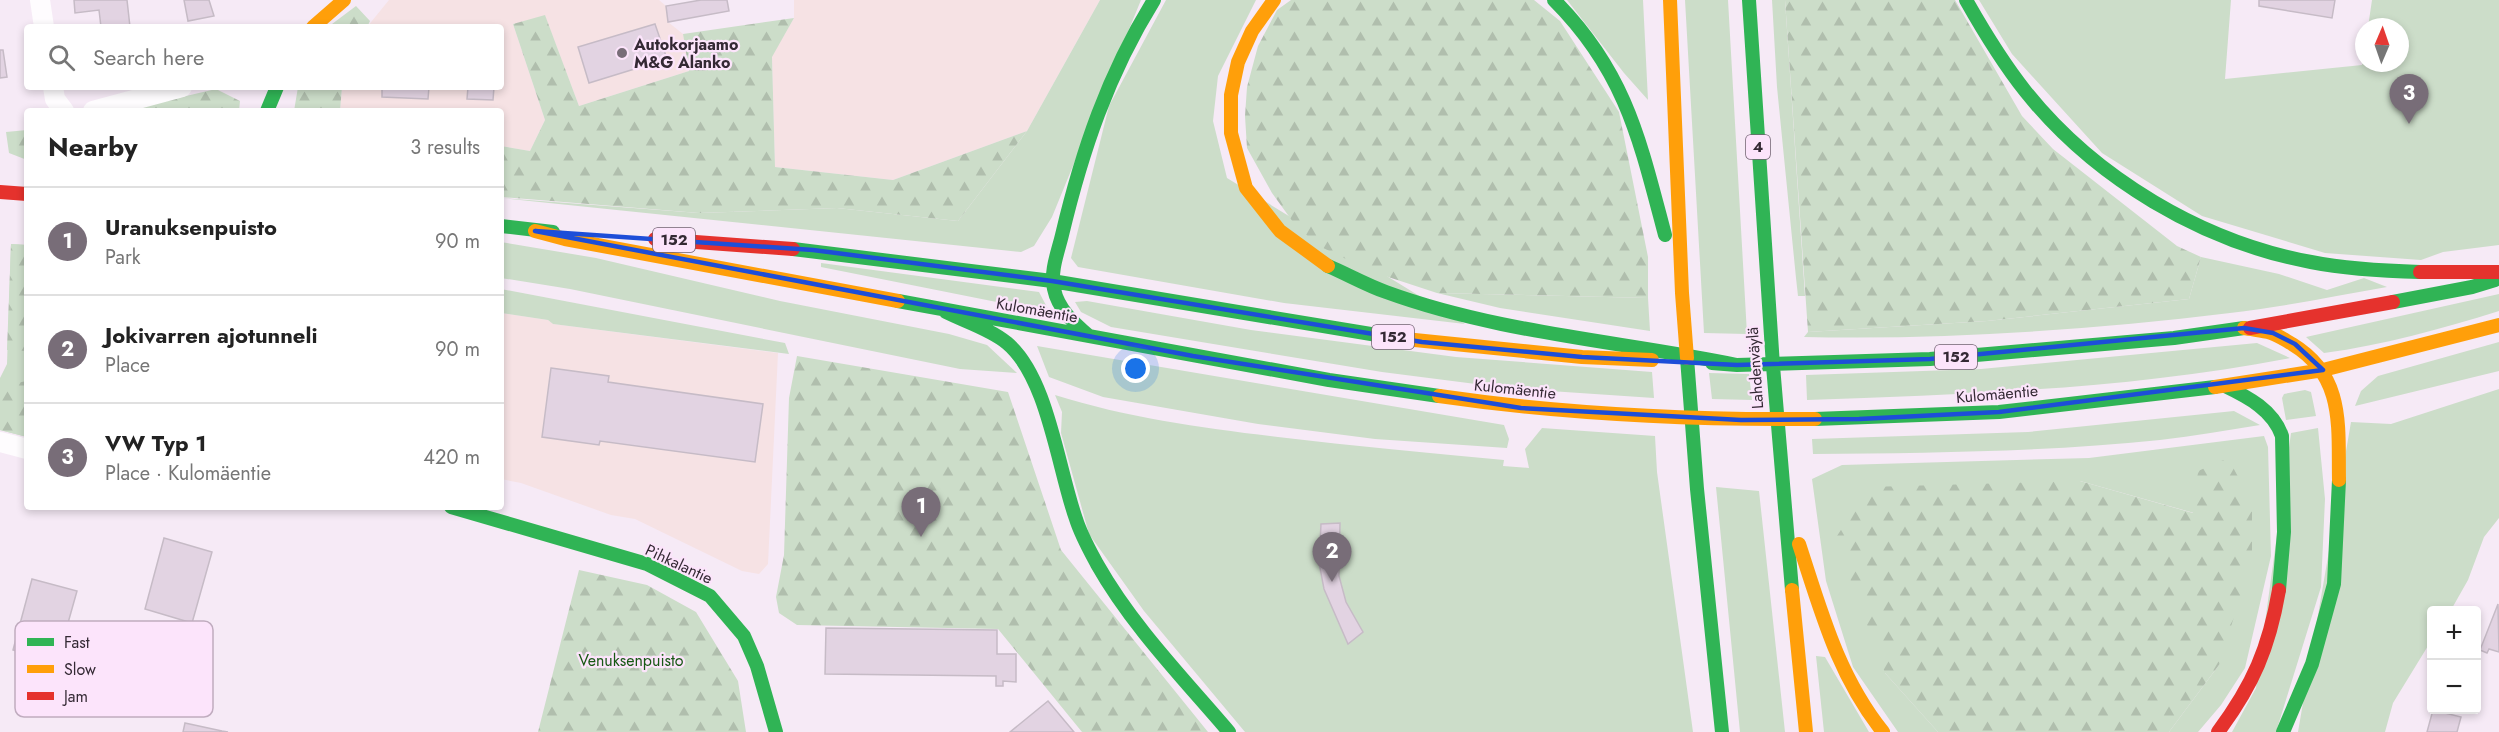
<!DOCTYPE html>
<html lang="en">
<head>
<meta charset="utf-8">
<style>
  body { margin:0; font-family:Jost,sans-serif; background:#f6f6f6; color:#222 }
  .controls { position:absolute; right:18px; bottom:18px; display:grid; overflow:hidden; border-radius:6px; box-shadow:0 3px 9px #0003 }
  .controls button { width:54px; height:54px; display:grid; place-items:center; padding:0; border:0; border-bottom:2px solid #e0e0e0; background:#fff; color:#222; font:30px sans-serif }
  .compass { position:absolute; left:2355px; top:18px; width:54px; height:54px; border-radius:50%; background:#fff; box-shadow:0 3px 9px #0003; rotate:2deg }
  .you { position:absolute; left:1136px; top:369px; width:21px; height:21px; margin:-15px; border:4px solid #fff; border-radius:50%; background:#1a73e8; box-shadow:0 0 0 9px #1a73e833 }
  .badge { display:grid; place-items:center; width:39px; height:39px; border-radius:50%; background:#786d78; color:#fff; font-size:20px; font-weight:700 }
  .pin { position:absolute; translate:-50% -50px; filter:drop-shadow(0 2px 3px #0008) }
  .pin::after { content:''; position:absolute; top:32px; width:21px; height:18px; background:inherit; clip-path:polygon(0 0,100% 0,50% 100%) }
  .list { margin:0; padding:0; list-style:none }
  h2 { display:flex; justify-content:space-between; align-items:center; height:78px; margin:0; padding:0 24px; font-size:26px }
  h2 small { font-size:20px; font-weight:400; color:#767676 }
  .list li { display:grid; grid-template-columns:39px 1fr auto; gap:18px; align-items:center; box-sizing:border-box; height:108px; padding:0 24px; border-top:2px solid #e0e0e0 }
  .list b { display:block; font-size:22px; white-space:nowrap }
  .list p { margin:0; font-size:20px; white-space:nowrap; color:#767676 }
  .list em { font-size:20px; font-style:normal; color:#767676 }
  .icon { flex:none; width:33px; height:33px; fill:none; stroke:currentColor; stroke-width:2; stroke-linecap:round; stroke-linejoin:round }
  .map { position:relative; flex:none; width:2499px; height:732px; overflow:hidden }
  .search { position:absolute; background:#fff; box-shadow:0 3px 9px #0003; left:24px; top:24px; width:480px; height:66px; display:flex; align-items:center; gap:15px; box-sizing:border-box; padding:0 21px; border-radius:6px; color:#767676; font-size:22px }
  .panel { position:absolute; background:#fff; box-shadow:0 3px 9px #0003; left:24px; top:108px; width:480px; height:402px; border-radius:6px }
  .map>svg:first-child { display:block }
</style>
</head>
<body>
<div class="map">
<svg width="2499" height="732" viewBox="0 0 2499 732">
  <defs>
    <pattern id="forest-firs" width="22" height="20" patternUnits="userSpaceOnUse" patternTransform="scale(1.5)"><rect width="22" height="20" fill="#ccddc9"/><path d="M5 1l3.5 6h-7zM16 11l3.5 6h-7z" fill="#b0bead"/></pattern>
  </defs>
  <rect width="100%" height="100%" fill="#f6eaf6"/>
  <!-- commercial -->
  <path fill="#f6e2e4" d="M389,0H659L666,6L668,22L683,34L689,71L579,106L545,16L513,24L545,120L530,151L501,146V111H340L342,87H501V27H367Z
    M794,0H1100L1027,131L893,180L775,167L772,56L794,18Z
    M501,313L548,320L553,324L778,353L768,564L759,574L742,571L635,519L611,515L521,483L501,479Z"/>
  <!-- green -->
  <path fill="#ccddc9" d="M1100,0H1141L1052,217L1034,246L1021,252L501,198L699,213L837,208L958,221L1027,131Z
    M1166,0H1256L1218,76L1213,121L1227,178L1465,324L1284,303L1078,267L1071,258L1109,106Z
    M1567,0H1643L1648,100L1624,73Z
    M1685,0H1728L1747,334L1704,333Z
    M1772,0H1785L1805,296H1798L1796,278L1777,87Z
    M1979,0H2231L2225,79L2362,65L2364,53V63H2400V27H2368L2372,0H2499V245L2443,252L2421,260L2325,253L2202,216L2102,153L2012,54Z
    M501,242L596,258L780,301L949,334L987,345L1017,373L960,369L570,289L501,278Z
    M11,244L27,245V437L0,430V378L7,364Z
    M2201,257L2279,274L2327,290L2364,278L2387,287C2335,296 2282,307 2230,313C2089,330 1947,340 1804,337L1808,332L1987,321L2189,299Z
    M821,263L1039,292L1049,311L1037,310L821,267Z
    M501,289L785,343L789,354L553,324L548,320L501,313Z
    M1437,293L1648,298L1650,331L1500,308Z
    M2499,294V311C2441,329 2384,345 2324,353L2306,337Z
    M1087,301L1251,330L1456,357L1652,372L1654,398L1507,388L1382,372L1111,327L1081,312L1075,302Z
    M2499,342V371L2355,406L2361,391L2378,376Z
    M2257,343L2290,358C2130,389 1970,394 1807,400L1806,375L1981,369Z
    M1037,346L1504,425L1509,439L1507,448L1375,439L1258,424L1103,397L1049,377Z
    M1709,373L1749,374L1752,400L1712,399Z
    M2499,389V518L2484,537L2468,580L2451,610H2432L2431,641L2393,703L2385,732H2298L2351,422L2391,424Z
    M2305,390L2311,392L2316,416L2286,420L2282,398L2284,394Z
    M1055,395C1128,418 1203,428 1278,437C1354,446 1429,453 1504,460L1503,466L1529,468L1525,449L1542,428L1655,436L1657,472L1693,732H1245L1144,611L1089,534L1061,433L1062,412Z
    M2234,411L2260,425C2227,430 2194,436 2160,440C2045,452 1928,453 1813,454L1812,439L2028,432Z
    M2318,428L2325,499L2321,587L2276,732H2232L2256,688L2291,433Z
    M2264,436L2268,447L2271,556L2245,668L2221,705L2198,732H2169L2219,665L2194,513L2080,481L1885,673L1938,732H1898L1853,667L1826,581L1812,479L1842,465L2089,458Z
    M1716,487L1759,491L1785,732H1740Z
    M1816,656L1825,657L1869,732H1824Z"/>
  <!-- forest -->
  <path fill="url(#forest-firs)" d="M1291,0H1534L1560,21L1619,112L1648,257V298L1437,293L1373,272L1317,245L1293,222L1272,193L1247,148L1245,116L1247,87L1258,46L1277,10Z
    M1785,0H1955L2022,116L2053,149L2177,246L2201,257L2189,299L1987,321L1808,332Z
    M356,6L370,21L367,27H328Z
    M545,15L579,106L689,71L683,34L794,18L772,57L775,167L893,180L1027,131L958,221L837,208L699,213L501,197V146L530,151L545,120L513,24Z
    M298,87H342L340,111H294Z
    M216,89L240,101L239,111H133L156,103Z
    M27,130V160L9,153L6,132Z
    M11,244L27,245V351L7,350Z
    M797,356L1008,392L1061,550L1208,732H1082L998,629L797,625L779,613L776,597L784,555L789,398Z
    M27,381V437L0,430V386Z
    M2228,458L2252,503V559L2219,665L2169,732H1938L1885,673L1835,539L1869,487L2080,481L2193,513L2198,471Z
    M579,570L647,585L696,612L738,681L746,732H538Z"/>
  <!-- building -->
  <path fill="#e2d3e2" stroke="#c6bbc6" stroke-width="1.5" d="M74,0H127L130,27H101L99,10L75,13Z
    M184,0H209L214,16L188,21Z
    M701,0H727L729,11L668,22L666,6Z
    M2259,0H2335L2332,18L2259,6Z
    M655,24L667,59L589,83L578,47Z
    M0,50H3L7,77L0,78Z
    M382,87H429L428,99L382,97Z
    M468,87H494L493,100L467,99Z
    M551,368L609,376L608,382L763,404L755,462L600,441L599,445L542,437Z
    M1340,523L1339,576L1346,602L1363,632L1348,644L1324,589L1319,563L1321,524Z
    M164,538L212,552L192,623L145,609Z
    M32,579L77,591L57,662L13,650Z
    M2498,604L2499,652L2489,649L2487,653L2480,650Z
    M826,628L997,630V654H1016V682L1003,681V686H996V676L825,674Z
    M1048,701L1074,732H1010Z
    M2433,710L2461,717L2457,732H2427Z
    M185,723L222,731L228,732H183Z"/>
  <g fill="none" stroke-linecap="round" stroke-linejoin="round">
    <!-- street -->
    <path stroke="#fefcfe" stroke-width="20" d="M40,0L44,27
      M53,87L55,99L64,111
      M93,111L182,87
      M0,442L27,449"/>
    <!-- fast -->
    <path stroke="#30b455" stroke-width="14" d="M1554,0C1626,72 1640,141 1665,235
      M1749,0L1773,366L1792,590
      M1966,0C1984,32 2003,63 2026,92C2095,178 2202,242 2311,262C2347,269 2383,271 2420,272
      M267,111L277,87
      M501,226L553,232
      M793,249L1052,281L1395,338
      M1328,266C1347,274 1366,285 1386,292C1498,333 1620,341 1737,365
      M898,301L1329,380L1439,396
      M2393,302L2472,287L2495,280
      M946,312C966,322 990,329 1007,343C1048,377 1058,469 1076,519C1081,535 1089,549 1097,564C1132,626 1183,678 1229,732
      M1089,336C1074,323 1058,309 1054,289C1050,271 1058,252 1062,235C1082,151 1108,74 1154,0
      M1687,358L1697,489L1722,732
      M1712,363L1737,365L1930,359L2174,338L2244,328
      M2225,386C2248,397 2273,410 2282,436L2284,532L2279,590
      M1815,419L1999,412L2215,387
      M451,507L647,564L710,596L744,636L757,666L776,732
      M2283,732L2312,664L2334,584L2339,480"/>
    <!-- slow -->
    <path stroke="#ff9f0a" stroke-width="14" d="M1274,0L1252,31L1238,62L1231,95V133L1246,188L1280,231L1328,266
      M1670,0L1682,293L1687,358
      M313,27L344,0
      M535,231L565,239L898,301
      M2244,328C2253,330 2263,330 2271,333C2278,335 2285,340 2292,344C2345,376 2338,426 2339,480
      M1395,338L1582,357L1652,360
      M2323,370L2499,325
      M2215,387L2323,370
      M1439,396C1563,414 1689,420 1815,419
      M1799,544C1821,611 1838,676 1883,732
      M1792,590L1806,732"/>
    <!-- jam -->
    <path stroke="#e5322d" stroke-width="14" d="M0,192L27,194
      M655,239L793,249
      M2420,272H2499
      M2250,328L2393,302
      M2218,732C2253,685 2269,648 2279,590"/>
  </g>
  <!-- marked area -->
  <path fill="none" stroke="#1d4ed8" stroke-width="4.5" stroke-linejoin="round" d="M535,231L813,250L1052,281L1422,342L1582,357L1737,365L1930,359L2244,328L2273,333L2295,344L2323,370L1999,412L1859,419L1741,420L1521,408L1193,356Z"/>
  <!-- markers -->
  <circle fill="#786d78" stroke="#fce4fb" stroke-width="2" cx="622" cy="53" r="6"/>
  <g text-anchor="middle" dominant-baseline="central" stroke-width="4.5" stroke-linejoin="round" paint-order="stroke">
    <!-- shield labels -->
    <g fill="#fce4fb" stroke="#706170" stroke-width="1.5">
      <rect x="1746" y="135" width="24" height="24" rx="4.5"/>
      <rect x="653" y="228" width="42" height="24" rx="4.5"/>
      <rect x="1372" y="325" width="42" height="24" rx="4.5"/>
      <rect x="1935" y="345" width="42" height="24" rx="4.5"/>
    </g>
    <g font-size="15" font-weight="bold" fill="#342934">
      <text x="1758" y="147">4</text>
      <text x="674" y="240">152</text>
      <text x="1393" y="337">152</text>
      <text x="1956" y="357">152</text>
    </g>
    <!-- poi labels -->
    <g font-size="16" font-weight="bold" fill="#342934" stroke="#fce4fb" text-anchor="start">
      <text x="634" y="44">Autokorjaamo<tspan x="634" dy="18">M&amp;G Alanko</tspan></text>
    </g>
    <!-- street labels -->
    <g font-size="16" fill="#342934" stroke="#fce4fb">
      <text transform="translate(1037 310) rotate(10)">Kulomäentie</text>
      <text transform="translate(1755 368) rotate(-94)">Lahdenväylä</text>
      <text transform="translate(1515 389) rotate(6)">Kulomäentie</text>
      <text transform="translate(1997 394) rotate(-5)">Kulomäentie</text>
      <text transform="translate(679 564) rotate(25)">Pihkalantie</text>
    </g>
    <!-- park labels -->
    <g font-size="16" fill="#175814" stroke="#fce4fb">
      <text x="631" y="660">Venuksenpuisto</text>
    </g>
  </g>
  <!-- legend -->
  <rect x="15" y="621" width="198" height="96" rx="9" fill="#fce4fb" stroke="#c0acbf" stroke-width="1.5"/>
  <rect x="27" y="638" width="27" height="8" fill="#30b455"/>
  <rect x="27" y="665" width="27" height="8" fill="#ff9f0a"/>
  <rect x="27" y="692" width="27" height="8" fill="#e5322d"/>
  <g font-size="16" fill="#342934">
    <text x="64" y="648">Fast</text>
    <text x="64" y="675">Slow</text>
    <text x="64" y="702">Jam</text>
  </g>
</svg>
<div class="controls">
<button>+</button>
<button>−</button>
</div>
<svg class="compass" viewBox="-18 -18 36 36"><path d="M0-13l5 13h-10z" fill="#e53935"/><path d="M0 13l5-13h-10z" fill="#767676"/></svg>
<div class="you"></div>
<div class="pin badge" style="left:921px;top:537px">1</div>
<div class="pin badge" style="left:1332px;top:582px">2</div>
<div class="pin badge" style="left:2409px;top:124px">3</div>
<div class="search"><svg class="icon" aria-label="search" viewBox="0 0 24 24"><circle cx="10" cy="10" r="6"/><path d="M15 15l6 6"/></svg>Search here</div>
<section class="panel">
<h2>Nearby<small>3 results</small></h2>
<ul class="list">
<li><span class="badge">1</span><div><b>Uranuksenpuisto</b><p>Park</p></div><em>90 m</em></li>
<li><span class="badge">2</span><div><b>Jokivarren ajotunneli</b><p>Place</p></div><em>90 m</em></li>
<li><span class="badge">3</span><div><b>VW Typ 1</b><p>Place · Kulomäentie</p></div><em>420 m</em></li>
</ul>
</section>
</div>
</body>
</html>
